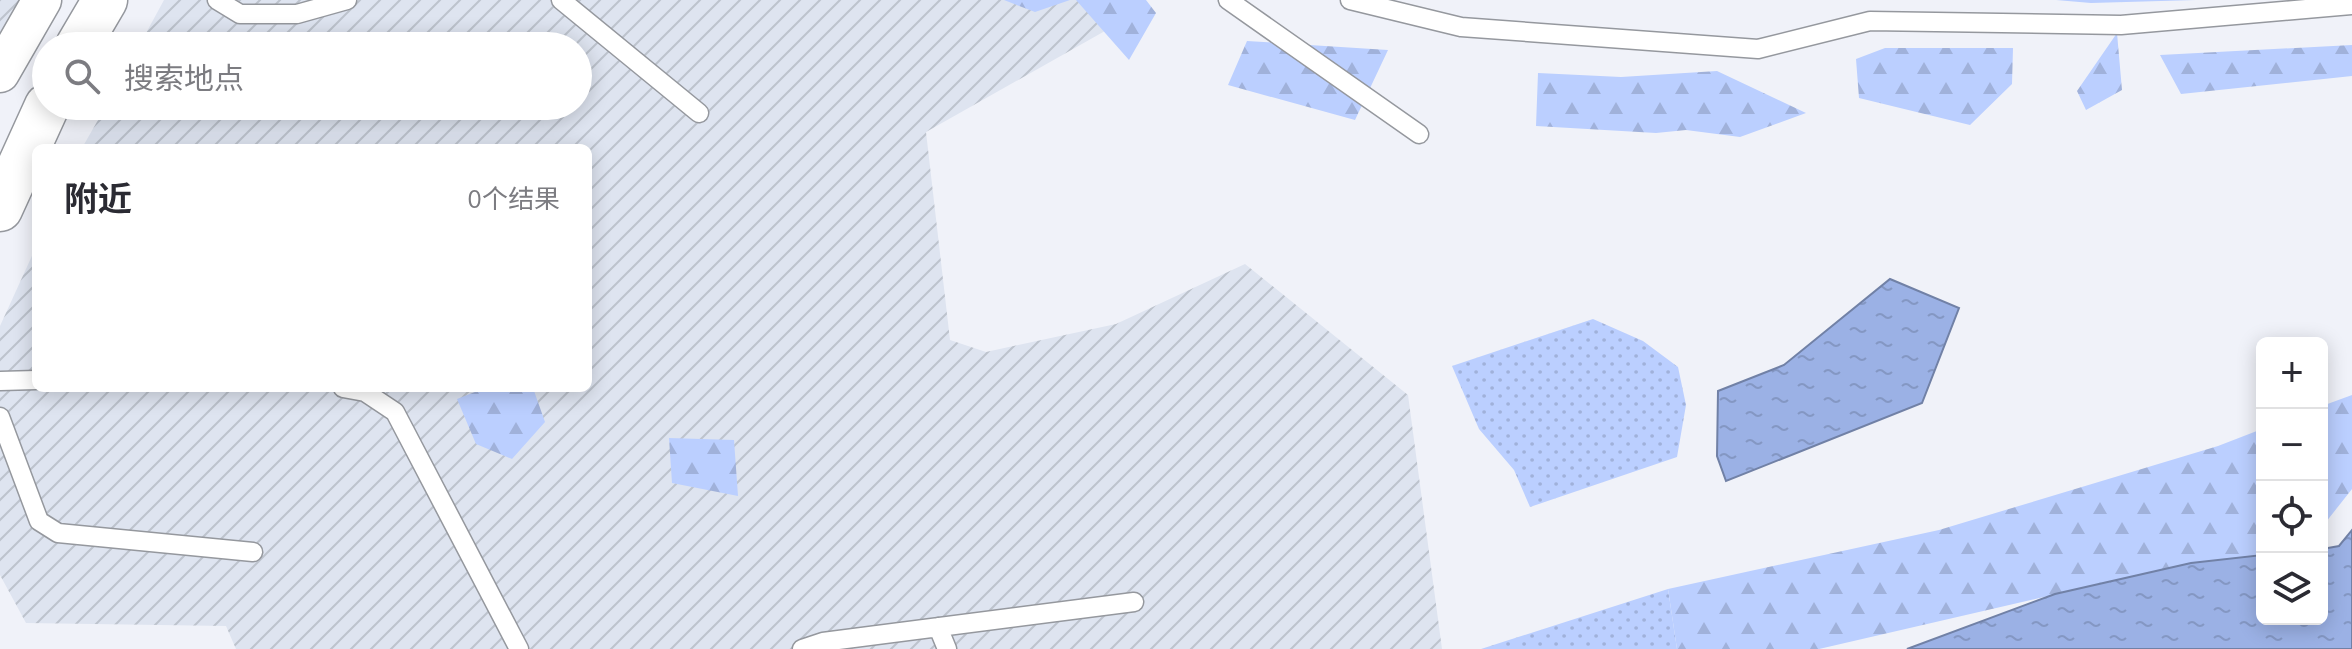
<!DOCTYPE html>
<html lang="zh">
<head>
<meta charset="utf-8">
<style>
  body { margin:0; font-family:Ubuntu,"Noto Sans SC",sans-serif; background:#f7f7f7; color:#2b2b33 }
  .controls { position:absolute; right:24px; bottom:24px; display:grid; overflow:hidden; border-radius:12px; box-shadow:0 4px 20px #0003 }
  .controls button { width:72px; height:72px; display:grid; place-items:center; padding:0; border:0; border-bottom:2px solid #e1e1e2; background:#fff; color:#2b2b33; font:40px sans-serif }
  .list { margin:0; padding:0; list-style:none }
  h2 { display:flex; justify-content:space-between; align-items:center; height:104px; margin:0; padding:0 32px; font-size:34px }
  h2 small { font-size:26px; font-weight:400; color:#7c7c81 }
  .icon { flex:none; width:44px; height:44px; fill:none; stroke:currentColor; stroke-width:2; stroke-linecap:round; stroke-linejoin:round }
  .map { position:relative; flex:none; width:2352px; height:649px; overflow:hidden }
  .search { position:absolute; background:#fff; box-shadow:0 4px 20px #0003; left:32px; top:32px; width:560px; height:88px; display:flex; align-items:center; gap:20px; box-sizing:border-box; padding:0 28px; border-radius:44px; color:#7c7c81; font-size:30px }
  .panel { position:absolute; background:#fff; box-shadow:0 4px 20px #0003; left:32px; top:144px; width:560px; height:248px; border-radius:12px }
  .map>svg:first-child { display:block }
</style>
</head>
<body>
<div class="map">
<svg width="2352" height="649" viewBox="0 0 2352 649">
  <defs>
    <pattern id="industrial-furrows" width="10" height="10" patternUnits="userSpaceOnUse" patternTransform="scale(2)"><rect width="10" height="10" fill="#dee4f0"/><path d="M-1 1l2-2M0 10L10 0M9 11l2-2" fill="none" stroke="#bdc3cd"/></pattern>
    <pattern id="grass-dots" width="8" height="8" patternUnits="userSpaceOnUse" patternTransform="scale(2)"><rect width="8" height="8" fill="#bbcfff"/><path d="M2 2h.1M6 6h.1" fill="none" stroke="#a0b1da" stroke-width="1.8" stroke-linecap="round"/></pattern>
    <pattern id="forest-firs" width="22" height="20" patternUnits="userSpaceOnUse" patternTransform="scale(2)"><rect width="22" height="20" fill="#bbcfff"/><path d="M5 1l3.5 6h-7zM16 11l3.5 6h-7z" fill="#a0b1da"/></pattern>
    <pattern id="water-ripples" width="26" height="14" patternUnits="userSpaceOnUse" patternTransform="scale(2)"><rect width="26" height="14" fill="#9bb1e5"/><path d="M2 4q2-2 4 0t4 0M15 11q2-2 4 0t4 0" fill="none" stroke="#8497c3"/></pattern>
  </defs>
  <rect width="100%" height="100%" fill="#f0f2f9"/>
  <!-- industrial -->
  <path fill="url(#industrial-furrows)" d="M0,0H25L0,44Z
    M164,0H1123L1135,14L926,132L950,340L986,352L1116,324L1245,264L1408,395L1442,649H236L226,626L26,623L0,575V326L36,247V388H588V148H82L106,106H578V46H139Z"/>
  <!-- grass -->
  <path fill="url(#grass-dots)" d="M1593,319L1643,341L1678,367L1686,405L1677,457L1530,507L1514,470L1479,429L1452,366Z
    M1668,589L1677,649H1481Z"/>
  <!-- forest -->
  <path fill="url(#forest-firs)" d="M1004,0H1070L1035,12Z
    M1076,0H1146L1156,13L1129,60Z
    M2056,0H2196L2091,3Z
    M2117,33L2122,90L2086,110L2077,91Z
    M1247,41L1388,50L1355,120L1228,85Z
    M2352,45V76L2181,94L2160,55Z
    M1885,48H2013L2012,84L1970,125L1859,98L1856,59Z
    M1717,71L1806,113L1740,137L1686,130L1656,133L1536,126L1538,73L1621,77Z
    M485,388H533L545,422L512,459L476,444L457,399Z
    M2352,395V489L2322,527V406Z
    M2262,429V555L2191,563L1819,649H1677L1668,589L1939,530L2218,446Z
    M669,438L734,440L738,496L672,483Z"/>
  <!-- water -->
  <path fill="url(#water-ripples)" stroke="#7181a6" stroke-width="2" d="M1890,279L1959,308L1922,403L1726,481L1717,456L1718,391L1784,365Z
    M2352,530V649H1907L2055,594L2191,563L2262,555V619H2322V549L2339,546Z"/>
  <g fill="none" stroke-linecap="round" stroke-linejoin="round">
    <!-- service casing -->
    <g stroke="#95989e" stroke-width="21">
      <path id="service" d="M217,0L240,14H297L347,0
        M561,0L699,113
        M1228,0L1419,134
        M1350,0L1461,27L1758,49L1870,21L2121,25L2352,5
        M0,381L36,380
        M343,388L365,392L395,412L519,649
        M0,417L39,521L58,533L253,552
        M938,627L947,649
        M802,649L823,642L1134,602"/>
    </g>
    <!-- minor casing -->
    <g stroke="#95989e" stroke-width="41">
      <path id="minor" d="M0,73L42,0"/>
    </g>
    <!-- primary casing -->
    <g stroke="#95989e" stroke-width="47">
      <path id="primary" d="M78,46L105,0
        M0,209L47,106"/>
    </g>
    <!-- service -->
    <use href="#service" stroke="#fff" stroke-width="18"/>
    <!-- minor -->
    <use href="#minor" stroke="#fff" stroke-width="38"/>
    <!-- primary -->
    <use href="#primary" stroke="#fff" stroke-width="44"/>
  </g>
</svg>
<div class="controls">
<button>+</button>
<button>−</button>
<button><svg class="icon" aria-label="locate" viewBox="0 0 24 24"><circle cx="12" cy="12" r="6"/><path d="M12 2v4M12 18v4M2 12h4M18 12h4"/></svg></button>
<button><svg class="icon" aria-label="layers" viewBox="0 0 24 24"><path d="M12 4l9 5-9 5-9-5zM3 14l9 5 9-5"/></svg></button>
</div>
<div class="search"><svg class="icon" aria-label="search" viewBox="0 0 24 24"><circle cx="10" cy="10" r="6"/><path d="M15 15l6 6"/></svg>搜索地点</div>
<section class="panel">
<h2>附近<small>0个结果</small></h2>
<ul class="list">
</ul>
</section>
</div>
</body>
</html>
